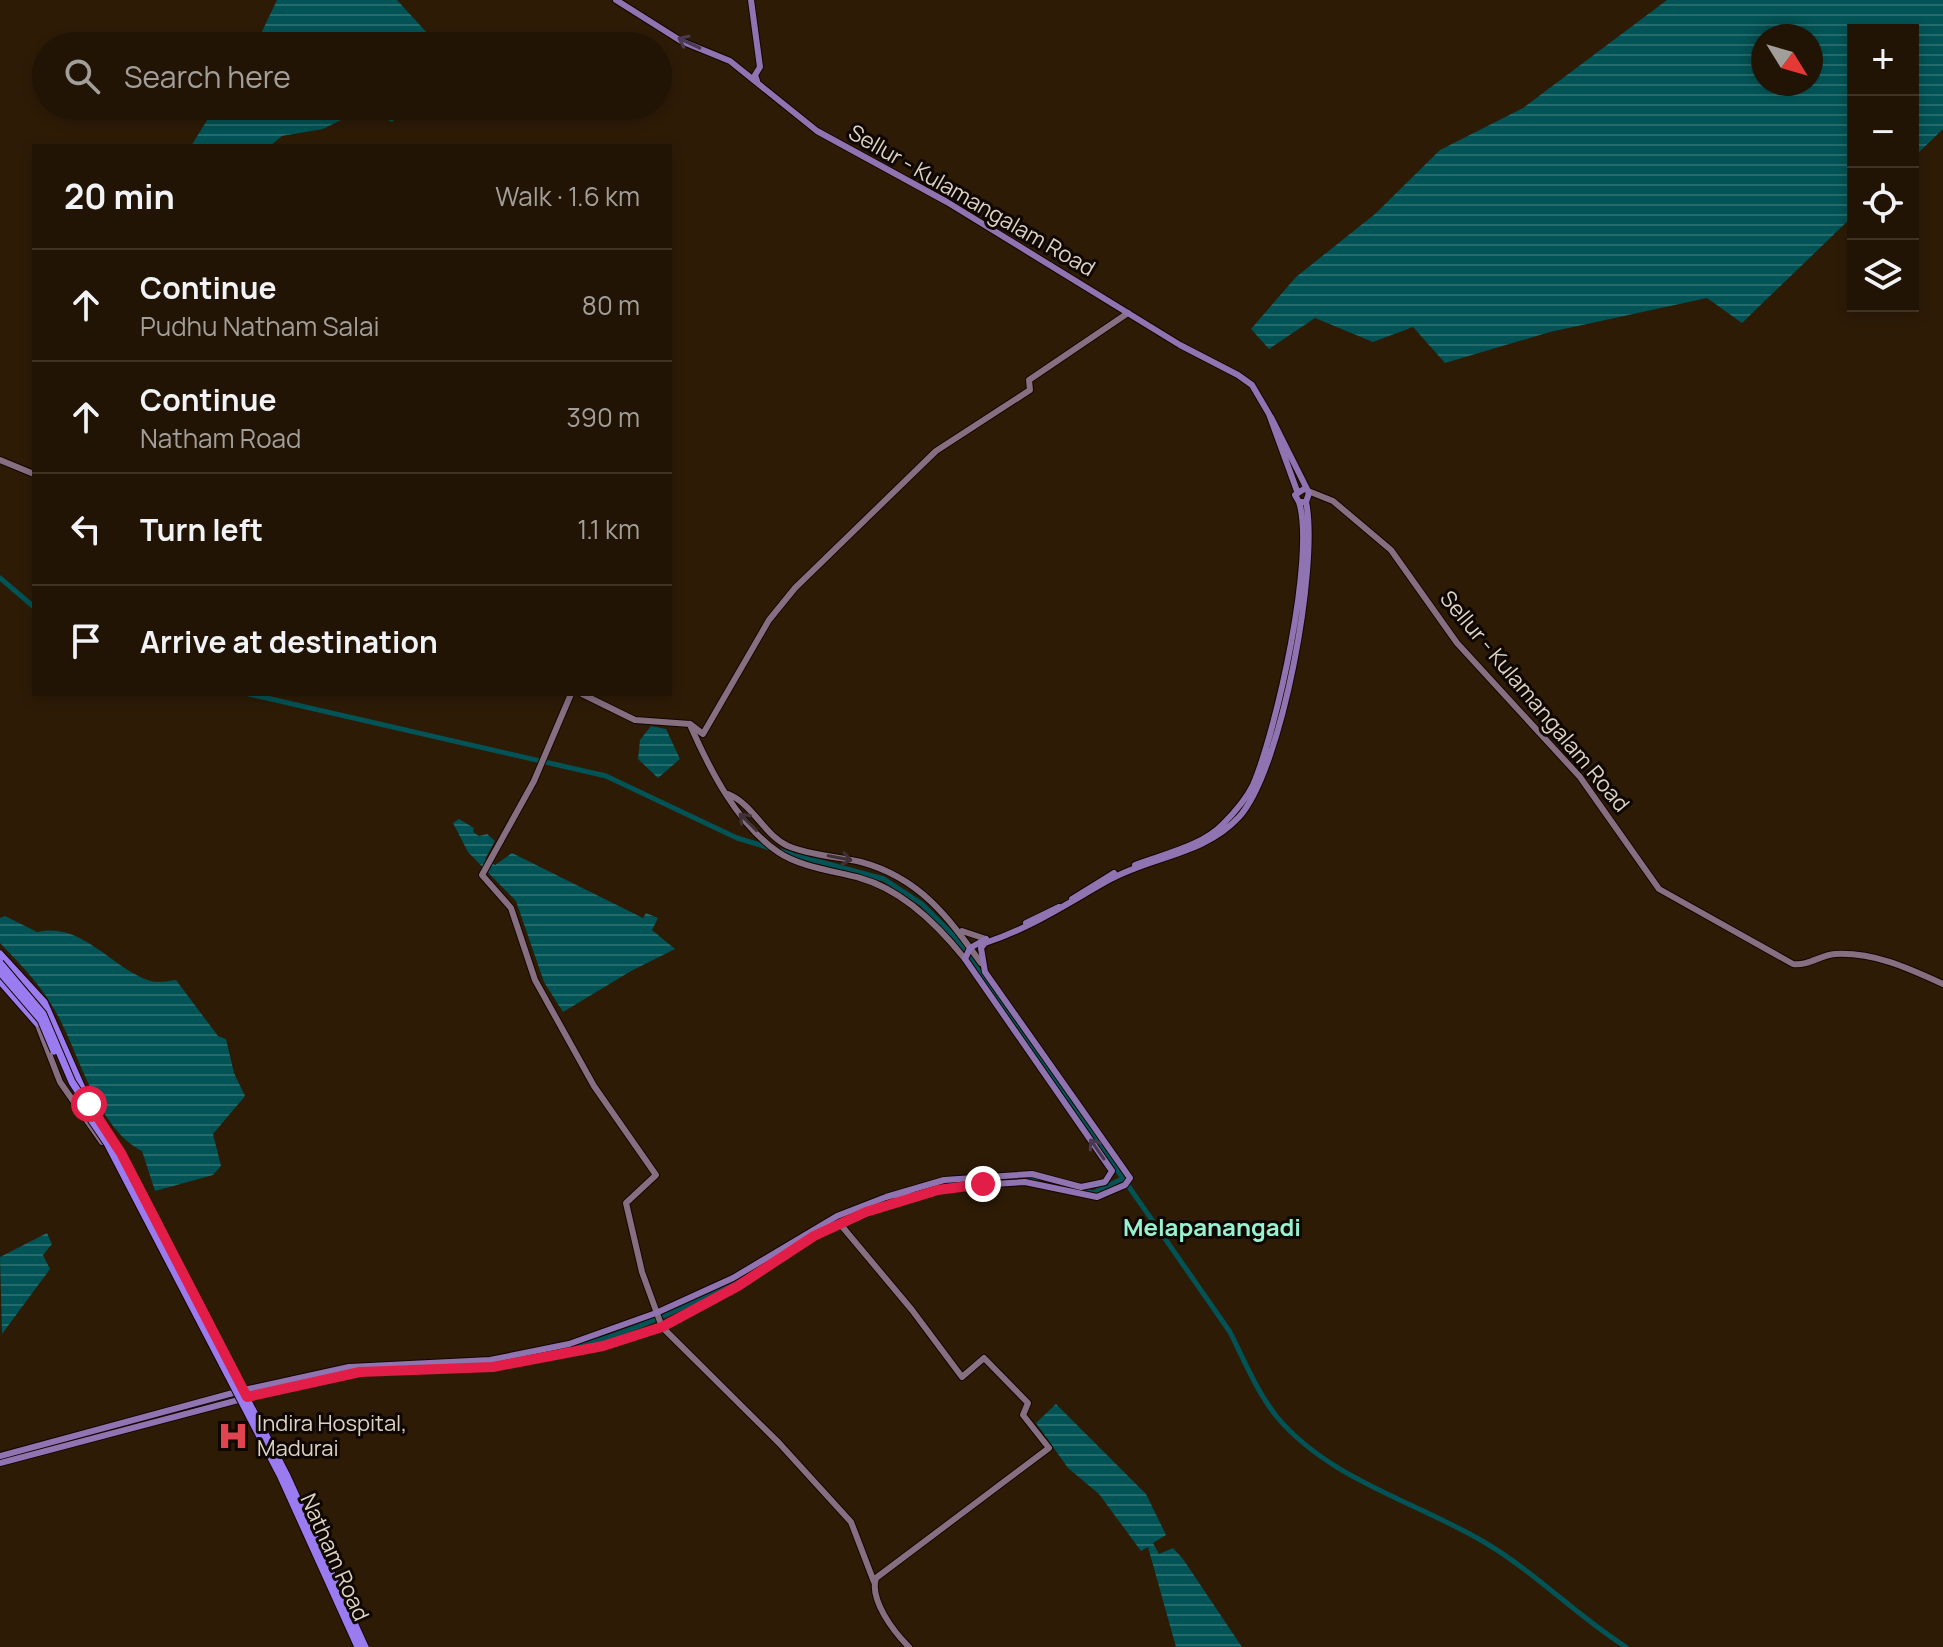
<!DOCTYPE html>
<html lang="en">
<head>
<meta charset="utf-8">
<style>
  body { margin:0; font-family:Manrope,sans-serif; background:#2a1d0e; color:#f1f3f6 }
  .controls { position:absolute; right:24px; top:24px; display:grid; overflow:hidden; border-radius:0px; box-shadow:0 4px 12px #0003 }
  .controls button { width:72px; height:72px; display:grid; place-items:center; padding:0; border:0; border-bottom:2px solid #3f3326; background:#221404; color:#f1f3f6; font:40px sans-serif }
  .compass { position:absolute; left:1751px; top:24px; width:72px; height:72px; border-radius:50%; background:#221404; box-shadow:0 4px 12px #0003; rotate:127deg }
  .stop { position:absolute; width:24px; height:24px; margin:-18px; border:6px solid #e11d48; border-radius:50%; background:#fff }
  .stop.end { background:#e11d48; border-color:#fff; box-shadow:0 2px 8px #0008 }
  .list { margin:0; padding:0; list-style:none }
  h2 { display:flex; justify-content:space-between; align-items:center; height:104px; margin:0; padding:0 32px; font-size:34px }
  h2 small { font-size:26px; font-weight:400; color:#a29e9a }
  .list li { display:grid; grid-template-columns:52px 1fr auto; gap:24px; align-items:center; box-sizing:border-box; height:112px; padding:0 32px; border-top:2px solid #3f3326 }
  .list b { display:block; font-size:30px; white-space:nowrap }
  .list p { margin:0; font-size:26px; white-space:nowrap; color:#a29e9a }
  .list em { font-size:26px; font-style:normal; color:#a29e9a }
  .icon { flex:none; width:44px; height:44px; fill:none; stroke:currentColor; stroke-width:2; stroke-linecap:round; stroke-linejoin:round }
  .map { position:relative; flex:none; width:1943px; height:1647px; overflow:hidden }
  .search { position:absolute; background:#221404; box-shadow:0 4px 12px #0003; left:32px; top:32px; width:640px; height:88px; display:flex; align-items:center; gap:20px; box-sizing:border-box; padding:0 28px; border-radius:44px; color:#a29e9a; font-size:30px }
  .panel { position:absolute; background:#221404; box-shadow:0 4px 12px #0003; left:32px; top:144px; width:640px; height:552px; border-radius:0px }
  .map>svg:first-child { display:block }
</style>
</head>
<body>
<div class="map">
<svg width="1943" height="1647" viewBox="0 0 1943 1647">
  <defs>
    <pattern id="water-rules" width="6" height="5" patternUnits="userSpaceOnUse" patternTransform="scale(2)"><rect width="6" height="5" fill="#015355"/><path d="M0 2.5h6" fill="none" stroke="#266b6c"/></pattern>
  </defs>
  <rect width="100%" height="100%" fill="#2d1b06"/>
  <!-- water -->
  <path fill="url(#water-rules)" fill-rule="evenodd" d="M277,0H397L429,35L432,46H255Z
    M1667,0H1943V129L1913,158V30H1853V216L1742,323L1707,298L1550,332L1445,363L1413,327L1373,342L1315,318L1269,349L1251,329L1296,277L1375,214L1440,150L1523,108ZM1763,36H1811V84H1763Z
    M216,106H407L392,122L365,108L323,129L282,136L270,146H191Z
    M651,726L666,729L680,759L658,778L638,759L640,740Z
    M459,819L474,828L473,832L479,836L487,834L495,841L485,859L495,865L512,853L643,918L646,913L658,918L652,930L675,949L631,971L563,1012L544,982L516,901L468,852L453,823Z
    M5,916L37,932C83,921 113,970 151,981C158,983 168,981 176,980L218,1036L226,1039L234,1073L245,1096L213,1134L221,1166L213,1175L155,1191L142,1151C98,1129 80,1056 58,1016C43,987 22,966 0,943V918Z
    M47,1233L52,1244L43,1255L50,1269L2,1334L0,1257Z
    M1056,1404L1146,1494L1166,1535L1153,1543L1159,1554L1173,1548L1183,1559L1242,1647H1176L1148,1547L1141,1551L1099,1494L1068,1468L1036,1423Z"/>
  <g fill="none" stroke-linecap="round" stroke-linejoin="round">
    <!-- canal -->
    <path stroke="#015355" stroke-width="5" d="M0,578L34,607
      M249,694L606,776L737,838L770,848
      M780,851L884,879L922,904L955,937L1230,1332C1244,1360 1257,1392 1277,1417C1330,1480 1415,1501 1484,1542C1535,1572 1576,1615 1626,1647
      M985,1180L1039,1178
      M1060,1184L1093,1193L1122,1179
      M929,1187L963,1181
      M828,1224L897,1196
      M567,1350C646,1328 717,1295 785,1250
      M432,1366L510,1361
      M252,1392L288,1383
      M52,1446L232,1398
      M0,1459L23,1454"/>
    <!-- secondary casing -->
    <g stroke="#150500" stroke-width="8">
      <path id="secondary" d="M0,460L34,474
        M1308,491L1333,501L1391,550L1457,643L1580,777L1659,889L1793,964C1809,966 1820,955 1835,954C1874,952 1908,968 1943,984
        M571,694L534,781L482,875L511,908L535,980L594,1086L656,1175L626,1203L642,1272L662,1327L779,1443L851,1522L874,1582
        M582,694L635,720L690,724
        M690,724L703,734L769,620L795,588L936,451L1030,390L1029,380L1128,313
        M691,727C710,770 738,825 778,852C800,867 834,871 860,878C903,890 938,925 965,959
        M728,794C753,804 764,835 788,846C811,856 837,856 861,862C920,878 948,917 981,963
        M962,931L986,939
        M32,993L46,1014
        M36,1020L60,1082L102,1142
        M840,1224L912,1310L962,1377L984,1358L1028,1403L1023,1415L1049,1448L876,1578C869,1600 894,1632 909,1647"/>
    </g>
    <!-- primary casing -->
    <g stroke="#150500" stroke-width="8">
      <path id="primary" d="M616,0L681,41L730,61L817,131L947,202L1180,345L1238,375L1252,385L1269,414L1297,491
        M751,0L760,67L755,75L757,81
        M1271,417L1309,493L1306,502H1299L1295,495L1304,489
        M1135,865C1164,854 1202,846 1223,824C1235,812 1246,799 1253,785C1276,732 1316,555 1299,502
        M1072,899L1114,873
        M1026,923L1059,907
        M0,1456L244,1390L349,1367L490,1360L569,1344L656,1313L733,1278L837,1216L886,1197L944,1180L1032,1174L1081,1187L1105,1182L1112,1171L965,959L970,948L986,939
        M0,1463L322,1378L360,1372L493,1367L603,1346L662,1327L738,1286L814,1236L902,1198L961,1186L1025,1182L1097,1197L1125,1185L1130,1178L985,972L981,948L985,943C1031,928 1068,903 1109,880C1152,856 1204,855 1239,817C1282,770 1319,564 1306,502"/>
    </g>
    <!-- highway casing -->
    <g stroke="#150500" stroke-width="9">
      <path id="highway" d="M0,954L44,1002L89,1104
        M0,981L37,1023"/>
    </g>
    <!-- secondary -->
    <use href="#secondary" stroke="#876f82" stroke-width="6"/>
    <!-- primary -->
    <use href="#primary" stroke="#9074b1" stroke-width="6"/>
    <!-- highway -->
    <use href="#highway" stroke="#9b7cf0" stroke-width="7"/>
    <!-- highway-bridge casing -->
    <g stroke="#150500" stroke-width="9" stroke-linecap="butt">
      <path id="highway-bridge" d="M0,963L43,1014L72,1082L119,1154L286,1474L365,1647
        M0,972L41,1020L54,1051
        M90,1118L107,1143L281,1477L358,1647"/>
    </g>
    <!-- highway-bridge -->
    <use href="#highway-bridge" stroke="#9b7cf0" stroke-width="7"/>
  </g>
  <!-- one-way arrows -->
  <defs><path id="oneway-shaft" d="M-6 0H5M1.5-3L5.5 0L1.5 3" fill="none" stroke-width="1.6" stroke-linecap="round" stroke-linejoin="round" transform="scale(2)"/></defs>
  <g stroke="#493951">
    <use href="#oneway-shaft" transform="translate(689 43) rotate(-155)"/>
    <use href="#oneway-shaft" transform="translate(1097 1149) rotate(-125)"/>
  </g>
  <g stroke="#3f3135">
    <use href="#oneway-shaft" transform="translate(748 822) rotate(-135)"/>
    <use href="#oneway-shaft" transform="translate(840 858) rotate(11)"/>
  </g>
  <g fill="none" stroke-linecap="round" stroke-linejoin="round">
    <!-- route -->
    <path stroke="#e11d48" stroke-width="10" d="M89,1104L121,1153L247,1397L360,1372L493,1367L603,1346L662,1327L738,1286L814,1236L866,1212L938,1190L983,1184"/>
  </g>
  <!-- icons -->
  <defs>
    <g id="hospital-bare" transform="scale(2.4)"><path d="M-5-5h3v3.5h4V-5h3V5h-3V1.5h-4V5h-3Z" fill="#e0444e" stroke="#0f0802" stroke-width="2.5" paint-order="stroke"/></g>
  </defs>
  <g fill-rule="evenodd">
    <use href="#hospital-bare" x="233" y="1436"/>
  </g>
  <g text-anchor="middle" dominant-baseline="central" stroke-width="6" stroke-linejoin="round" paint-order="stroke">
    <!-- street labels -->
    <g font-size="22" fill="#ded2c5" stroke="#0f0802">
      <text transform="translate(972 200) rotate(30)">Sellur - Kulamangalam Road</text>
      <text transform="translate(1535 701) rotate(50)">Sellur - Kulamangalam Road</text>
      <text transform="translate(335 1557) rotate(66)">Natham Road</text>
    </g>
    <!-- poi labels -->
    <g font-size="22" fill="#ded2c5" stroke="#0f0802" text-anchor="start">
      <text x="257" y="1423">Indira Hospital,<tspan x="257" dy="25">Madurai</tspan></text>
    </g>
    <!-- neighbourhood labels -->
    <g font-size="24" font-weight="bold" fill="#96f2d1" stroke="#0f0802">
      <text x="1212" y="1226">Melapanangadi</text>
    </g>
  </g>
</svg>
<div class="controls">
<button>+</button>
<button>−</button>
<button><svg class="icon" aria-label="locate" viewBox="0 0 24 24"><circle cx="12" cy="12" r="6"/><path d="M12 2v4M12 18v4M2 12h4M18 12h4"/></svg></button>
<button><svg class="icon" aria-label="layers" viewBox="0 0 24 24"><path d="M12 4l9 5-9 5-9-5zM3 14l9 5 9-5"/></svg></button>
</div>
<svg class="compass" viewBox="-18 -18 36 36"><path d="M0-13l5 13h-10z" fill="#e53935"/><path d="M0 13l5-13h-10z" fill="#a29e9a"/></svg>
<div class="stop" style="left:89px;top:1104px"></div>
<div class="stop end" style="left:983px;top:1184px"></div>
<div class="search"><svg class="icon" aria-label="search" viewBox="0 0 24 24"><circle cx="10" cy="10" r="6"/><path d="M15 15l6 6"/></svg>Search here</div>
<section class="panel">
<h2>20 min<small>Walk · 1.6 km</small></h2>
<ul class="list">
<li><svg class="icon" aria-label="ahead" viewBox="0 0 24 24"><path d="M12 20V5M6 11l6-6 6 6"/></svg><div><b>Continue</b><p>Pudhu Natham Salai</p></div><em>80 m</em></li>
<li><svg class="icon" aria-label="ahead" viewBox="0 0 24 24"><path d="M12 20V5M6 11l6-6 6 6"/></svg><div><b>Continue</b><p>Natham Road</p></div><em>390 m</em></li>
<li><svg class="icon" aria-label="left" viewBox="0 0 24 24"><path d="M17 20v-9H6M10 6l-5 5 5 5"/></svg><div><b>Turn left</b></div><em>1.1 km</em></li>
<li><svg class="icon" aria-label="arrive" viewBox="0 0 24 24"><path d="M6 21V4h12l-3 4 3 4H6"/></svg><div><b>Arrive at destination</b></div></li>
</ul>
</section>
</div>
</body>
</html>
